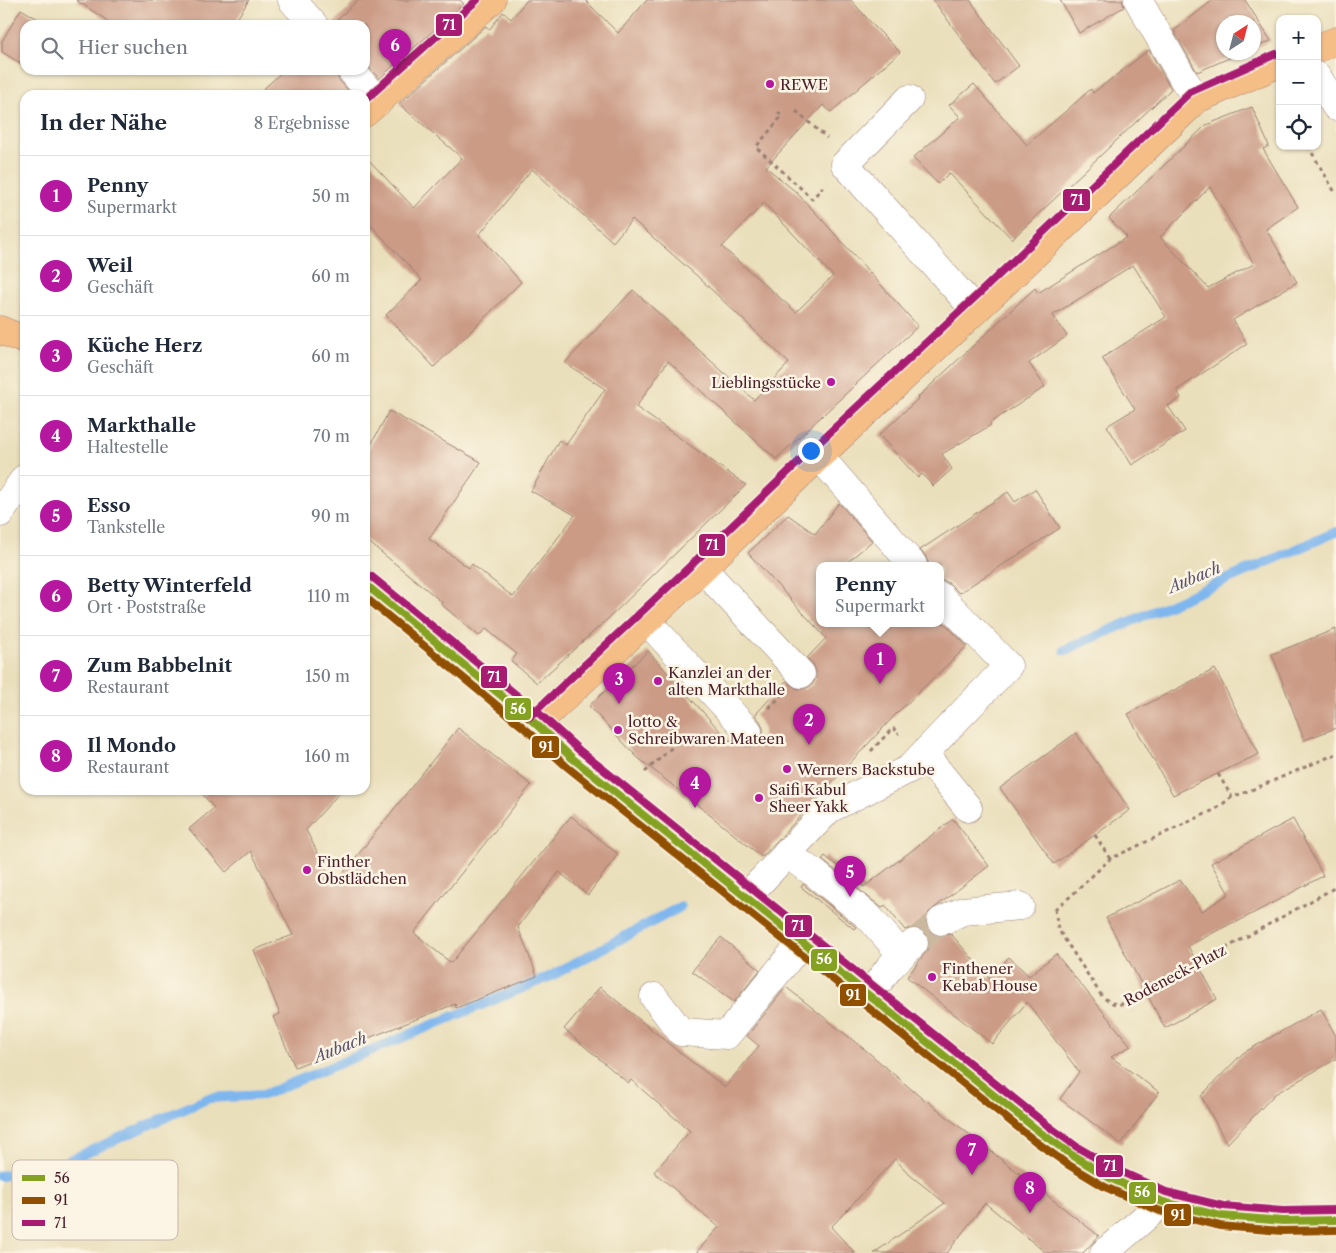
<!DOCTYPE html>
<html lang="de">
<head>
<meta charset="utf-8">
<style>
  body { margin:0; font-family:"Libre Caslon Text",serif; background:#f6f6f7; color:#1f2937 }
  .controls { position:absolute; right:15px; top:15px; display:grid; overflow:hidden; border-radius:10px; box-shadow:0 1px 4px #0004 }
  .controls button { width:45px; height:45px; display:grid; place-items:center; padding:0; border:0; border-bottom:1px solid #e0e1e3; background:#fff; color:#1f2937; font:25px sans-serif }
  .compass { position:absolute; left:1216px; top:15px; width:45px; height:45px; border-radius:50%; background:#fff; box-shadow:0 1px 4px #0004; rotate:36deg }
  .you { position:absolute; left:810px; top:450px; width:18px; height:18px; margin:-12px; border:4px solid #fff; border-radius:50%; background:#1a73e8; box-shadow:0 0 0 8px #1a73e833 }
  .badge { display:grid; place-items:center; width:32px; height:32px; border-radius:50%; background:#b5179e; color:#fff; font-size:16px; font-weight:700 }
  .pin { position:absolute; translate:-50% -41px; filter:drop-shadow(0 1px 2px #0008) }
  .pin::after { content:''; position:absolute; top:26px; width:18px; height:15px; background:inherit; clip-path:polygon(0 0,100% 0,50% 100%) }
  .popup { position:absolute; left:816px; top:562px; width:128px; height:65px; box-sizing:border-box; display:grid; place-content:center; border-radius:10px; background:#fff; filter:drop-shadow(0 1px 4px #0005); font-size:16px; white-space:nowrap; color:#747a83 }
  .popup b { font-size:19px; color:#1f2937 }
  .popup::after { content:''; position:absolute; left:50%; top:100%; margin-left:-10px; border:10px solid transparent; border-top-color:#fff }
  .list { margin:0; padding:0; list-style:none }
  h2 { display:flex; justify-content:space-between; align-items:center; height:65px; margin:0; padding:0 20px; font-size:21px }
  h2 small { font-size:16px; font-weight:400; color:#747a83 }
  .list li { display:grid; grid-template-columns:32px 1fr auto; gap:15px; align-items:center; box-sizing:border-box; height:80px; padding:0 20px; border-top:1px solid #e0e1e3 }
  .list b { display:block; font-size:19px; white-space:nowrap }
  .list p { margin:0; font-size:16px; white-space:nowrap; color:#747a83 }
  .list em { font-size:16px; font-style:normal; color:#747a83 }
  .icon { flex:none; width:28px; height:28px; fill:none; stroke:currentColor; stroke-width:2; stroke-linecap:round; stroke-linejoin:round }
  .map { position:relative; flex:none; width:1336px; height:1253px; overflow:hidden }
  .search { position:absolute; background:#fff; box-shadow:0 1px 4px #0004; left:20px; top:20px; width:350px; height:55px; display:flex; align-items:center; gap:12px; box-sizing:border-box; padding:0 18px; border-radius:15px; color:#747a83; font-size:19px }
  .panel { position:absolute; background:#fff; box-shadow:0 1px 4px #0004; left:20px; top:90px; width:350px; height:705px; border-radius:15px }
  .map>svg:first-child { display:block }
</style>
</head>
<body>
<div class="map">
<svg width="1336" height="1253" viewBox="0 0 1336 1253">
  <rect width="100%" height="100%" fill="#fcf5e5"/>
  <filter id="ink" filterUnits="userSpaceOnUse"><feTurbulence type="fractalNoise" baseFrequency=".02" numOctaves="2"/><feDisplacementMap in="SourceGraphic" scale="10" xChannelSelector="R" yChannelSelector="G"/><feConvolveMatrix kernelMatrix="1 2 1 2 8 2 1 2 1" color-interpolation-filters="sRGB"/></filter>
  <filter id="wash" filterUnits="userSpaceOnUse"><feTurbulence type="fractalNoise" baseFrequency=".0096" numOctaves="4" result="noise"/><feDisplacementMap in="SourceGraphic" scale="20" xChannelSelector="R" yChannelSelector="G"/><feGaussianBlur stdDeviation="1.12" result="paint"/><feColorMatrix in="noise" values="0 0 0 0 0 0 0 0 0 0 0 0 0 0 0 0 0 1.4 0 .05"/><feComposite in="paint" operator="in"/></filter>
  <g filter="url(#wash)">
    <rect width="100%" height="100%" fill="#eadfbb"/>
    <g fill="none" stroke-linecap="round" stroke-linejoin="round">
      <!-- stream -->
      <path stroke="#7eb6ee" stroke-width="10" d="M1065,650L1336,532
        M0,1176L52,1168L209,1098L263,1095L549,977L680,907"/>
    </g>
    <g id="blocks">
      <!-- building -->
      <path fill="#cb9b86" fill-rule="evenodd" d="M76,0H249L233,25H114Z
        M358,0H460L464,4L379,79L365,62V25H332Z
        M527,0H585L618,33L647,0H851L873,25L900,52L831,112L823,105L766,167L797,193L814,211L918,326L776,459L668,361L636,407L746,485L613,614L537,683L511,661L517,654L486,629L479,636L441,604L442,602L365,539V456L389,411L481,462L429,539L469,568L472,564L513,597L575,515L531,491L559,440L566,445L605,389L565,363L633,290L754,400L789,363L696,275L632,219L613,242L532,169L479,235L521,282L470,332L434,367L386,315L422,280L365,219V156L414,208L462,158L399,104L486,26L489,30L503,12L511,19ZM764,203L833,276L796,312L722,247Z
        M933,0H970L1019,66L995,84Z
        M1060,0H1122L1124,7L1079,33Z
        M1213,0H1245L1271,41L1254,48V22H1224V52H1243L1197,72L1174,31Z
        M21,9L48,25H25V66L2,52V41Z
        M1149,50L1171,89L1012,239L949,173L938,184L913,158L960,117L949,105L974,84L1027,145L1091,89L1093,93Z
        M284,70H336V73L339,80L352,95H257Z
        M1252,107L1269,146L1263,149L1298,207L1266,229L1297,282L1233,320L1247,344L1177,390L1181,398L1168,406L1185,431L1132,465L1107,426L1135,409L1102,358L1166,317L1133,265L1053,315L1067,336L1029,363L1045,387L990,423L991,425L942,454L952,469L933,486L922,474L918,478L879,435L919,398L918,397L1035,288L1038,293L1127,237L1109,218L1206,125ZM1210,187L1254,264L1208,288L1160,237Z
        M1035,489L1060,528L959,593L951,585L945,581H940V565H928V562L925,555L920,550L1008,492L1015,502Z
        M839,503L872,541L844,565H820V623H944L967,646L897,713L762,857L695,803L637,757L589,706L648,651L730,742L733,738L744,746H751L758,743L763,736V728L760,721L755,715L786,681L797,689H805L812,685L816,678V671L813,664L807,658L826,638L748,553L788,515L815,534Z
        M1336,629V728L1304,740L1272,654Z
        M1215,669L1259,754L1173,795L1128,714Z
        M458,728L531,785L414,933L451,963L571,816L618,854L588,895L559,872L518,927L537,976L456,1008L455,1004L295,1067L273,1017L280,1014L254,950L293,935L251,851L226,872L189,829L214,808L199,790H342L306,830L334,885Z
        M1076,733L1130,810L1054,864L1000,788Z
        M953,819L989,866L929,912L925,920L927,928L932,933L939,936L951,934L990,979L1009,957L1029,976L1056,954L1131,1046L1111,1057L1159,1092L1121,1144L1060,1099L1079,1072L1027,1002L992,1044L907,977L929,948V939L925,932L918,928H910L905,930L885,905L882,908L822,860L825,856L864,887Z
        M1293,819L1323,876L1235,923L1234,922L1188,946L1217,999L1165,1028L1106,918L1180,880L1202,911L1229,894L1211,863Z
        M803,884L804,885L856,927L854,929L801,887Z
        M721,937L760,970L734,1002L692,971Z
        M600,987L675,1049L725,1087L759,1046L747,1036L786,987L869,1053L925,1101L926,1100L951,1120L1099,1236L1083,1253H1046L985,1203L947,1253H874L945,1203L910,1175L895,1159L831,1227L855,1253H696L719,1227L654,1172L690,1131L631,1080L628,1083L564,1029Z
        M1321,1009L1336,1036V1059L1275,1094L1227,1144L1201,1096L1243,1053Z"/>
    </g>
  </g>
  <g filter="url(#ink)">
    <use href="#blocks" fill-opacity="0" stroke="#9a7f73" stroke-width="1"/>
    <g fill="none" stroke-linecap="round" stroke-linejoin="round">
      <!-- minor-tunnel -->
      <path stroke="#cab99e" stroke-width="28" stroke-dasharray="28 14" stroke-linecap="butt" d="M915,942L941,921"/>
      <!-- minor casing -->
      <g stroke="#9a7f73" stroke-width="29">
        <path id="minor" d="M292,0L314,25
          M1138,0L1184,80L1197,99
          M351,70L378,102
          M1317,76L1336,107
          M909,99L845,164L975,310
          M819,456L913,565
          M0,513L25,478
          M702,568L801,674
          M647,621L748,731
          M924,754L968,808
          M786,854L813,872L869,917L902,955
          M746,897L829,809L909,769L1008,666L940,596
          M941,921L963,911L1020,906
          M869,995L889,968L914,943
          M654,997L681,1032L727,1035L802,942
          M1104,1253L1163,1202"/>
      </g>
      <!-- major casing -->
      <g stroke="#9a7f73" stroke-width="29">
        <path id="major" d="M1317,48L1336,41
          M365,113L492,0
          M0,330L25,340
          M365,584L536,724L572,758L1041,1133L1072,1155L1110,1178L1130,1188L1163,1202L1221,1216L1283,1221L1336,1220
          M536,724L691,579L819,456L994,293L1197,99L1280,63"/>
      </g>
      <!-- path -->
      <path stroke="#9a7f73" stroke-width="3" stroke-dasharray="4 4" stroke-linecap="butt" d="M796,111L827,138
        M778,112L782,116L756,147L805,192L812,199L823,187
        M1308,146L1336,194
        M769,708L781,696
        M671,739L675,745
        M871,751L893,728L899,733L898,734
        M645,772L679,741
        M1218,774L1232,797
        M1095,835L1110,859
        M1055,909L1058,929L1101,995C1109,1003 1116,1006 1127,1003L1336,887
        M1055,909L1072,895L1110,859L1216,809L1232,797L1249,791L1336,754"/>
      <!-- minor -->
      <use href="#minor" stroke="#fff" stroke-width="28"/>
      <!-- major -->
      <use href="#major" stroke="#f6be87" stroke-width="28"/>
      <!-- bus-1 casing -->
      <g stroke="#fcf5e5" stroke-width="11">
        <path id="bus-1" d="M365,584L536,724L572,758L1041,1133L1072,1155L1110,1178L1163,1202L1221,1216L1283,1221L1336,1220"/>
      </g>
      <!-- bus-2 casing -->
      <g stroke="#fcf5e5" stroke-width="11">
        <path id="bus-2" d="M365,597L529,732L566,766L1035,1141L1067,1164L1105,1187L1160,1211L1220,1226L1282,1231L1336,1230"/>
      </g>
      <!-- bus-3 casing -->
      <g stroke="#fcf5e5" stroke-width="11">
        <path id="bus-3" d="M365,100L477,0
          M371,576L542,716L579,750L1047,1125L1077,1147L1115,1169L1166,1192L1223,1206L1283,1211L1336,1210
          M529,717L684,572L812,449L987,286L1190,92L1276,54"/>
      </g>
      <!-- bus-1 -->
      <use href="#bus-1" stroke="#85a121" stroke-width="8"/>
      <!-- bus-2 -->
      <use href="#bus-2" stroke="#914f00" stroke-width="8"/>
      <!-- bus-3 -->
      <use href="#bus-3" stroke="#a71b71" stroke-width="8"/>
    </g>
  </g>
  <!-- markers -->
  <g fill="#b5179e" stroke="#fcf5e5" stroke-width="2">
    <circle cx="770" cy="84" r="5"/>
    <circle cx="831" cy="382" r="5"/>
    <circle cx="658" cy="681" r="5"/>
    <circle cx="618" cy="730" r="5"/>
    <circle cx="787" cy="769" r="5"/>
    <circle cx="759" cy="798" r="5"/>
    <circle cx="307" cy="870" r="5"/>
    <circle cx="932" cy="977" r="5"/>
  </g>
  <g text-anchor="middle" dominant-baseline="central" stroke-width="5" stroke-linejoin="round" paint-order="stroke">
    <!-- poi labels -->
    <g font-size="15" fill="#4a1f2b" stroke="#fcf5e5" text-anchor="start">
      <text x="780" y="84">REWE</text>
      <text x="821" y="382" text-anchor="end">Lieblingsstücke</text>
      <text x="668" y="672">Kanzlei an der<tspan x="668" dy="17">alten Markthalle</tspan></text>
      <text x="628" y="721">lotto &amp;<tspan x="628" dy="17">Schreibwaren Mateen</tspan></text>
      <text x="797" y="769">Werners Backstube</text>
      <text x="769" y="789">Saifi Kabul<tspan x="769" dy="17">Sheer Yakk</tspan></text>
      <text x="317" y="861">Finther<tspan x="317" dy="17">Obstlädchen</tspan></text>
      <text x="942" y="968">Finthener<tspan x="942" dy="17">Kebab House</tspan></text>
    </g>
    <!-- street labels -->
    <g font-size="15" fill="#4a1f2b" stroke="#fcf5e5">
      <text transform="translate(1175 975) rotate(-28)">Rodeneck-Platz</text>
    </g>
    <!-- water labels -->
    <g font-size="16" font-style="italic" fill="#5c546f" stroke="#fcf5e5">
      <text transform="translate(1194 577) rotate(-23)">Aubach</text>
      <text transform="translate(340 1047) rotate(-22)">Aubach</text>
    </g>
  </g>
  <!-- legend -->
  <rect x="12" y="1160" width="166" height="80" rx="8" fill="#fcf5e5" stroke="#c7b5ad" stroke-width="1"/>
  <rect x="22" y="1175" width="23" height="6" fill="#85a121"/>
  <rect x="22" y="1197" width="23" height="7" fill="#914f00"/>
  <rect x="22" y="1220" width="23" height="6" fill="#a71b71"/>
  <g font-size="14" fill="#4a1f2b">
    <text x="54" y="1183">56</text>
    <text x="54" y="1205">91</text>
    <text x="54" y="1228">71</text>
  </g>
  <g stroke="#fcf5e5" stroke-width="2">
    <rect x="435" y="13" width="28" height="24" rx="5" fill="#a71b71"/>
    <rect x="1062" y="188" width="29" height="24" rx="5" fill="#a71b71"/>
    <rect x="698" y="533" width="28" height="24" rx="5" fill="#a71b71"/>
    <rect x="480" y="665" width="28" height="24" rx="5" fill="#a71b71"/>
    <rect x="504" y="697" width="28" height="24" rx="5" fill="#85a121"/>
    <rect x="531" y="735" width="29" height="24" rx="5" fill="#914f00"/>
    <rect x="784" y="914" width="29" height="24" rx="5" fill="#a71b71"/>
    <rect x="810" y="948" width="28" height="24" rx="5" fill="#85a121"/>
    <rect x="839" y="983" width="28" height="24" rx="5" fill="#914f00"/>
    <rect x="1095" y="1154" width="29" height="24" rx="5" fill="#a71b71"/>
    <rect x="1128" y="1181" width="29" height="24" rx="5" fill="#85a121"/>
    <rect x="1163" y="1203" width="29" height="24" rx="5" fill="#914f00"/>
  </g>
  <g font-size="14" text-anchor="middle" font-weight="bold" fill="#fff">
    <text x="449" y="30">71</text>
    <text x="1077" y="205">71</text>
    <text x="712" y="550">71</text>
    <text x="494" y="682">71</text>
    <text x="518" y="714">56</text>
    <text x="546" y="752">91</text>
    <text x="798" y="931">71</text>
    <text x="824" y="964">56</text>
    <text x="853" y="1000">91</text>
    <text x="1110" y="1171">71</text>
    <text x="1142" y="1197">56</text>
    <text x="1178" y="1220">91</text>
  </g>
</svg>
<div class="controls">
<button>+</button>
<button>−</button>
<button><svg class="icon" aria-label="locate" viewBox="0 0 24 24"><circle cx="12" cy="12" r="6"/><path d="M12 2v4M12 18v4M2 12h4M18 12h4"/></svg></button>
</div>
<svg class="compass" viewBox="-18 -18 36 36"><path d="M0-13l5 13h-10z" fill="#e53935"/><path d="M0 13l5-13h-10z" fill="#747a83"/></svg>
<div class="you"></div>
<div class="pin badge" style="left:880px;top:684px">1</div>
<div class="popup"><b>Penny</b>Supermarkt</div>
<div class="pin badge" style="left:809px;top:745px">2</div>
<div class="pin badge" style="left:619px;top:704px">3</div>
<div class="pin badge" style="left:695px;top:808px">4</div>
<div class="pin badge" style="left:850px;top:897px">5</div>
<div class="pin badge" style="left:395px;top:70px">6</div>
<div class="pin badge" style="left:972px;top:1175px">7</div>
<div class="pin badge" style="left:1030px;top:1213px">8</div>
<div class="search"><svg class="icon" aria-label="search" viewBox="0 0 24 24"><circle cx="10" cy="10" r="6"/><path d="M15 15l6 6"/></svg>Hier suchen</div>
<section class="panel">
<h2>In der Nähe<small>8 Ergebnisse</small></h2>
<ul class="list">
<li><span class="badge">1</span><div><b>Penny</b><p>Supermarkt</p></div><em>50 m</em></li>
<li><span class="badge">2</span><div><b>Weil</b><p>Geschäft</p></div><em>60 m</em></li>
<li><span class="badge">3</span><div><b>Küche Herz</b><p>Geschäft</p></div><em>60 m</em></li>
<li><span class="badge">4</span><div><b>Markthalle</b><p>Haltestelle</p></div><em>70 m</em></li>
<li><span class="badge">5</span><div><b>Esso</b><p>Tankstelle</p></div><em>90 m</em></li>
<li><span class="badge">6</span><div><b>Betty Winterfeld</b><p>Ort · Poststraße</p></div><em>110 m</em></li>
<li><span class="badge">7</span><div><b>Zum Babbelnit</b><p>Restaurant</p></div><em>150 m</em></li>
<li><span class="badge">8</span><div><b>Il Mondo</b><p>Restaurant</p></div><em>160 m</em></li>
</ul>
</section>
</div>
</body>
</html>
